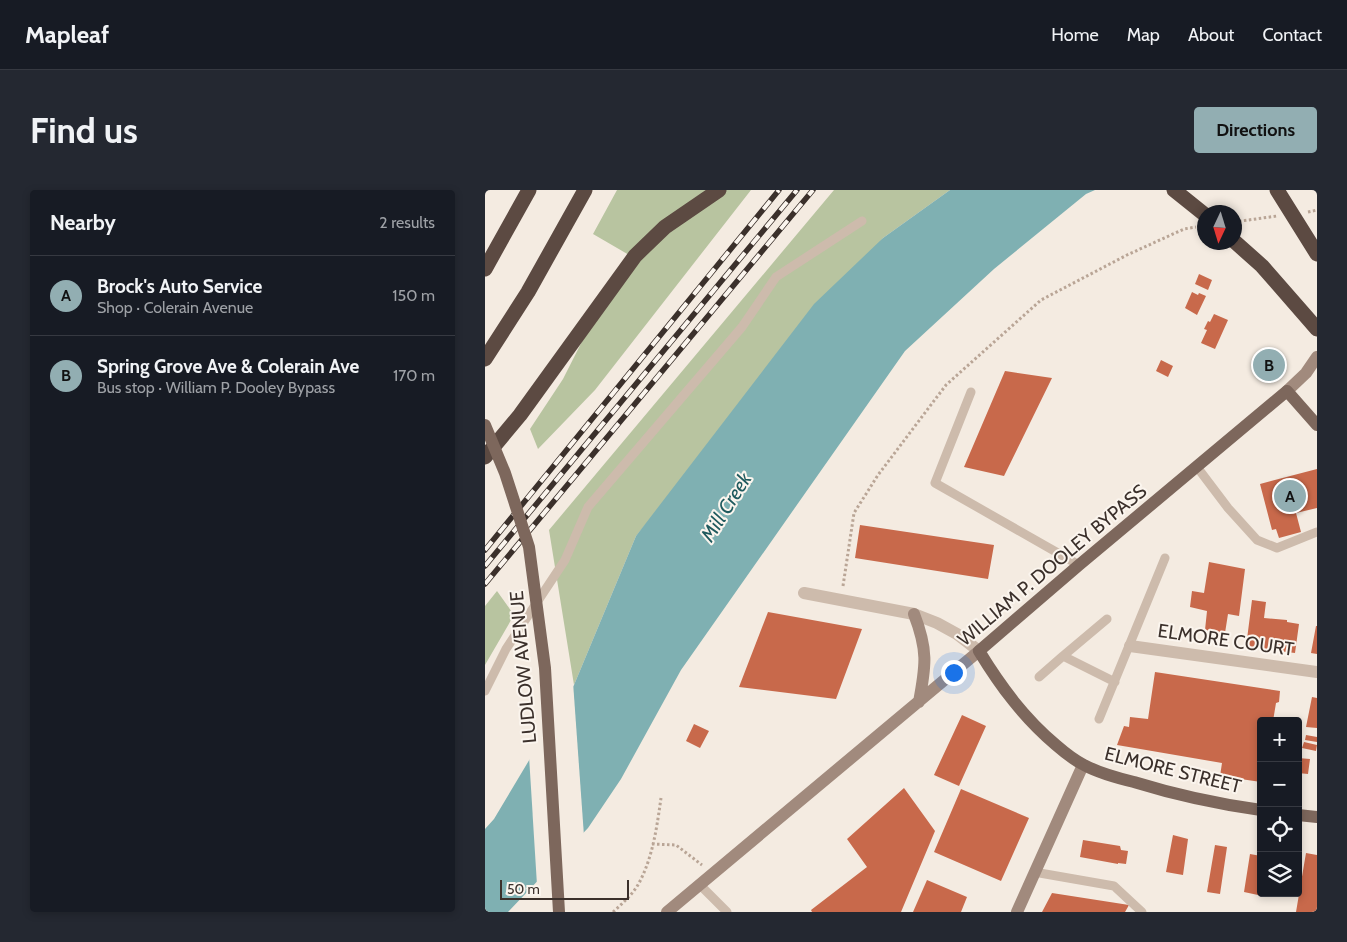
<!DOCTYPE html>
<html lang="en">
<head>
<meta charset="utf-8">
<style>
  body { margin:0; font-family:Cabin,sans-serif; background:#242831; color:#f1f3f6 }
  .controls { position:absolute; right:15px; bottom:15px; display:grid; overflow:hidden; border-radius:5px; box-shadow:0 2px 8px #0003 }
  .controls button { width:45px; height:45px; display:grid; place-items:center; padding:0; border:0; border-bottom:1px solid #363941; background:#171b24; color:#f1f3f6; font:25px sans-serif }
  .compass { position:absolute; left:712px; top:15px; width:45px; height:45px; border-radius:50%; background:#171b24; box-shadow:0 2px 8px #0003; rotate:184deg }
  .scale { position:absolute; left:15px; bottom:12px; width:129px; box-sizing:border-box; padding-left:5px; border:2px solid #3b302b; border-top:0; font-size:14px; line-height:18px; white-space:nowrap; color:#3b302b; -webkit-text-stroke:4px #fbf5ee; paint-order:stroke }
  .you { position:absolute; left:468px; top:482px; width:18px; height:18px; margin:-12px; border:4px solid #fff; border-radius:50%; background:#1a73e8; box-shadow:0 0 0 8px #1a73e833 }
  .badge { display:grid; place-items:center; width:32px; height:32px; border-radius:50%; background:#92aeb2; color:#111; font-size:16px; font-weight:700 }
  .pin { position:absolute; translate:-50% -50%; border:2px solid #fff; box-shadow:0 1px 5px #0006 }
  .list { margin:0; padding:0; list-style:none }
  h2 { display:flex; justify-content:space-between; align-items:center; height:65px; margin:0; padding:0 20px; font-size:21px }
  h2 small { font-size:16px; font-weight:400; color:#9ea1a6 }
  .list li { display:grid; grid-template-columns:32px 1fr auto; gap:15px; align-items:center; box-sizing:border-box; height:80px; padding:0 20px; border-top:1px solid #363941 }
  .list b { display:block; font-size:19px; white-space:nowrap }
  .list p { margin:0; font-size:16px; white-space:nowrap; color:#9ea1a6 }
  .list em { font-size:16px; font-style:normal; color:#9ea1a6 }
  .icon { flex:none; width:28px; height:28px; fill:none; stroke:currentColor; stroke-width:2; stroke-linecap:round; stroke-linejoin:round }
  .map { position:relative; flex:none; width:832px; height:722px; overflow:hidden; border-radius:5px }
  header { display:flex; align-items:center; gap:30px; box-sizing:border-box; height:70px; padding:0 25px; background:#171b24; border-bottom:1px solid #363941 }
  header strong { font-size:24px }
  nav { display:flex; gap:28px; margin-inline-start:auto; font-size:18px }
  .intro { display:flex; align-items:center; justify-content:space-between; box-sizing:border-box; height:120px; padding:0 30px }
  h1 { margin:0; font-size:35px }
  .button { padding:12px 22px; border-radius:5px; background:#92aeb2; color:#111; font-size:18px; font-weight:700 }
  main { display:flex; gap:30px; padding:0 30px }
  aside { flex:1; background:#171b24; border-radius:5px; box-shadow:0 2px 8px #0003 }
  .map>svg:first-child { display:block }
</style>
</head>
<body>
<header>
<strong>Mapleaf</strong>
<nav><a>Home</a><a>Map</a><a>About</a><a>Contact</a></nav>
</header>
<div class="intro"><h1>Find us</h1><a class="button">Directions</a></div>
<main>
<aside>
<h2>Nearby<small>2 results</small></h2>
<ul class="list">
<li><span class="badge">A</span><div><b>Brock's Auto Service</b><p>Shop · Colerain Avenue</p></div><em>150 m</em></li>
<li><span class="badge">B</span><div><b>Spring Grove Ave &amp; Colerain Ave</b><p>Bus stop · William P. Dooley Bypass</p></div><em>170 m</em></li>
</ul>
</aside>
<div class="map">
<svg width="832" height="722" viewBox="0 0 832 722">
  <rect width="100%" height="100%" fill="#f4ebe1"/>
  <!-- green -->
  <path fill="#b8c4a0" d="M132,0H266L110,200L53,259L45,239L78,189L120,106L151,69L108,44Z
    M349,0H465L398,48L151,346L89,495L64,340Z
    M12,401L29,425L0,475V416Z"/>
  <!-- water -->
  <path fill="#7fb0b2" d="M465,0H610L601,4L509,79L420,161L196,480L136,589L103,638L23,722H0V639L9,629L89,495L151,346L329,114L398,48Z"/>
  <!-- pier -->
  <path fill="#f4ebe1" d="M88,492L99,646L52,695L44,566Z"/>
  <!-- building -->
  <path fill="#c8694b" d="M714,84L727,90L723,100L710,94Z
    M707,102L713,105L714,103L721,106L712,125L700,118Z
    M729,124L743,130L730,159L716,153L722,140L719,139L723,131L725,132Z
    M676,170L688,176L683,187L671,181Z
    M520,181L567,188L519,286L479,277Z
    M832,279V318L811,323L816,342L794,348L791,339L787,340L775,294Z
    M375,335L509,355L503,389L370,368Z
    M724,372L760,379L754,426L743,424L740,443L720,440L722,421L705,417L707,401L719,403Z
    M767,410L781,412L779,428L802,430V432L814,434L810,463L761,457Z
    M283,422L377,439L351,509L254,497Z
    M831,436H832V464L826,463Z
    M670,482L795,501L794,512L791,513L788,531H776V592L735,586L737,573L632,555L639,536L644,537L645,527L663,529Z
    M827,507L832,508V538L821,537Z
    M477,525L501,536L474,596L449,585Z
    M209,534L224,541L215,558L201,551Z
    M821,545L832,547V552L820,550Z
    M819,552L832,555L831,561L817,558Z
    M813,568L825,569L823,584L813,583Z
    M419,598L450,641L416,722H327L326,720L382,677L362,649Z
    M476,599L544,628L516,691L449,662Z
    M688,645L703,649L698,685L681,682Z
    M598,650L635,656L636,660L643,661L641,674L633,673V674L595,667Z
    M730,655L742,657L735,704L722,702Z
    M821,663L832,665V722H811Z
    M765,664L776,666V690L773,705L759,702Z
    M442,690L482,707L476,722H428Z
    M567,703L644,715L640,722H557Z"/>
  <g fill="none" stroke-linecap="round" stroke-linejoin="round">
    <!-- path -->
    <path stroke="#b9a596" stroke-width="3" stroke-dasharray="2.5 2.5" stroke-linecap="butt" d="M823,22L832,20
      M749,32L792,26
      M358,396L369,323L393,285L461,195L556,110L642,65L699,39L711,37
      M167,654L191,655L217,675
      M128,722C138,713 148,704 154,693C168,667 172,636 176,608"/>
    <!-- lane -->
    <path stroke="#cdbbac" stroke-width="9" d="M486,202L450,293L594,375
      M712,277L743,318L772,350L792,358L832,342
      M578,466L622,429
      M554,487L578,466L630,492
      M0,501L21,459L80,370L103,317L257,137L291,87L377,31
      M614,529L680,368
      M549,682L629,696L657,722
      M215,695L242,722"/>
    <!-- street -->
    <path stroke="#cdbbac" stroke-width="12" d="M319,403L429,424L452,433L472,444L494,461
      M645,456L832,482"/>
    <!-- secondary -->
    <path stroke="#a18a7d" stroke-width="12" d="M802,201L821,183L832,167
      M429,424C443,460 441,475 434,512
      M182,722L494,461
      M532,722L598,575"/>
    <!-- primary -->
    <path stroke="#7d675c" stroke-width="12" d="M776,620C733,614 691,605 649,592C632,588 614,583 599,575C589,570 579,562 571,555C539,528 516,497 494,461L594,375L802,201L832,235
      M813,625L832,627"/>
    <!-- highway -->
    <path stroke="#5c4a42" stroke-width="15" d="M689,0L719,24
      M749,51L777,76L832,139
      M0,79L44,0
      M0,169L43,102L100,0
      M0,267L35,225L150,66L180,37L234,0"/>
    <!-- rail casing -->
    <g stroke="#3b302b" stroke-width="5.5">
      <path id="rail" d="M0,360L294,0
        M0,376L312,0
        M0,394L328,0"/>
    </g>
    <!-- rail -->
    <use href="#rail" stroke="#fbf5ee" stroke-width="4" stroke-dasharray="11" stroke-linecap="butt"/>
    <!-- primary-bridge -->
    <path stroke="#7d675c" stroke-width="12" d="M0,235L20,283L44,357L60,478L74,722"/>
    <!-- highway-bridge -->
    <path stroke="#5c4a42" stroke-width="15" d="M792,0L832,64"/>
  </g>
  <g text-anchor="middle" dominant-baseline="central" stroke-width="4" stroke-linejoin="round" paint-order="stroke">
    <!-- street labels -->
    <g font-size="19" fill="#3b302b" stroke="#fbf5ee">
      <text transform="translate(567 375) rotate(-40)">WILLIAM P. DOOLEY BYPASS</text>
      <text transform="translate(741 450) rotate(8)">ELMORE COURT</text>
      <text transform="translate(38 477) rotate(-95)">LUDLOW AVENUE</text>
      <text transform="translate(688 580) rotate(14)">ELMORE STREET</text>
    </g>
    <!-- water labels -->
    <g font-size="20" font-style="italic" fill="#1f5a5e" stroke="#fbf5ee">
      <text transform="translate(241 317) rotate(-58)">Mill Creek</text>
    </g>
  </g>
</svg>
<div class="controls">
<button>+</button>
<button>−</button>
<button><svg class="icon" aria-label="locate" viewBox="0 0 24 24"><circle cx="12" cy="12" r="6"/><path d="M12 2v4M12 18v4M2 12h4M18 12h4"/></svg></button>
<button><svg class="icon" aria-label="layers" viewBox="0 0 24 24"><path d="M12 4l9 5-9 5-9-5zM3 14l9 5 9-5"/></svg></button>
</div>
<svg class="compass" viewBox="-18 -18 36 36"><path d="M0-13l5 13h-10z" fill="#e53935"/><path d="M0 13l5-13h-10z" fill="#9ea1a6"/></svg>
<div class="scale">50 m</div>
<div class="you"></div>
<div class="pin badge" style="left:805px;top:306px">A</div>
<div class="pin badge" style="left:784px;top:175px">B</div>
</div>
</main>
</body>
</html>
